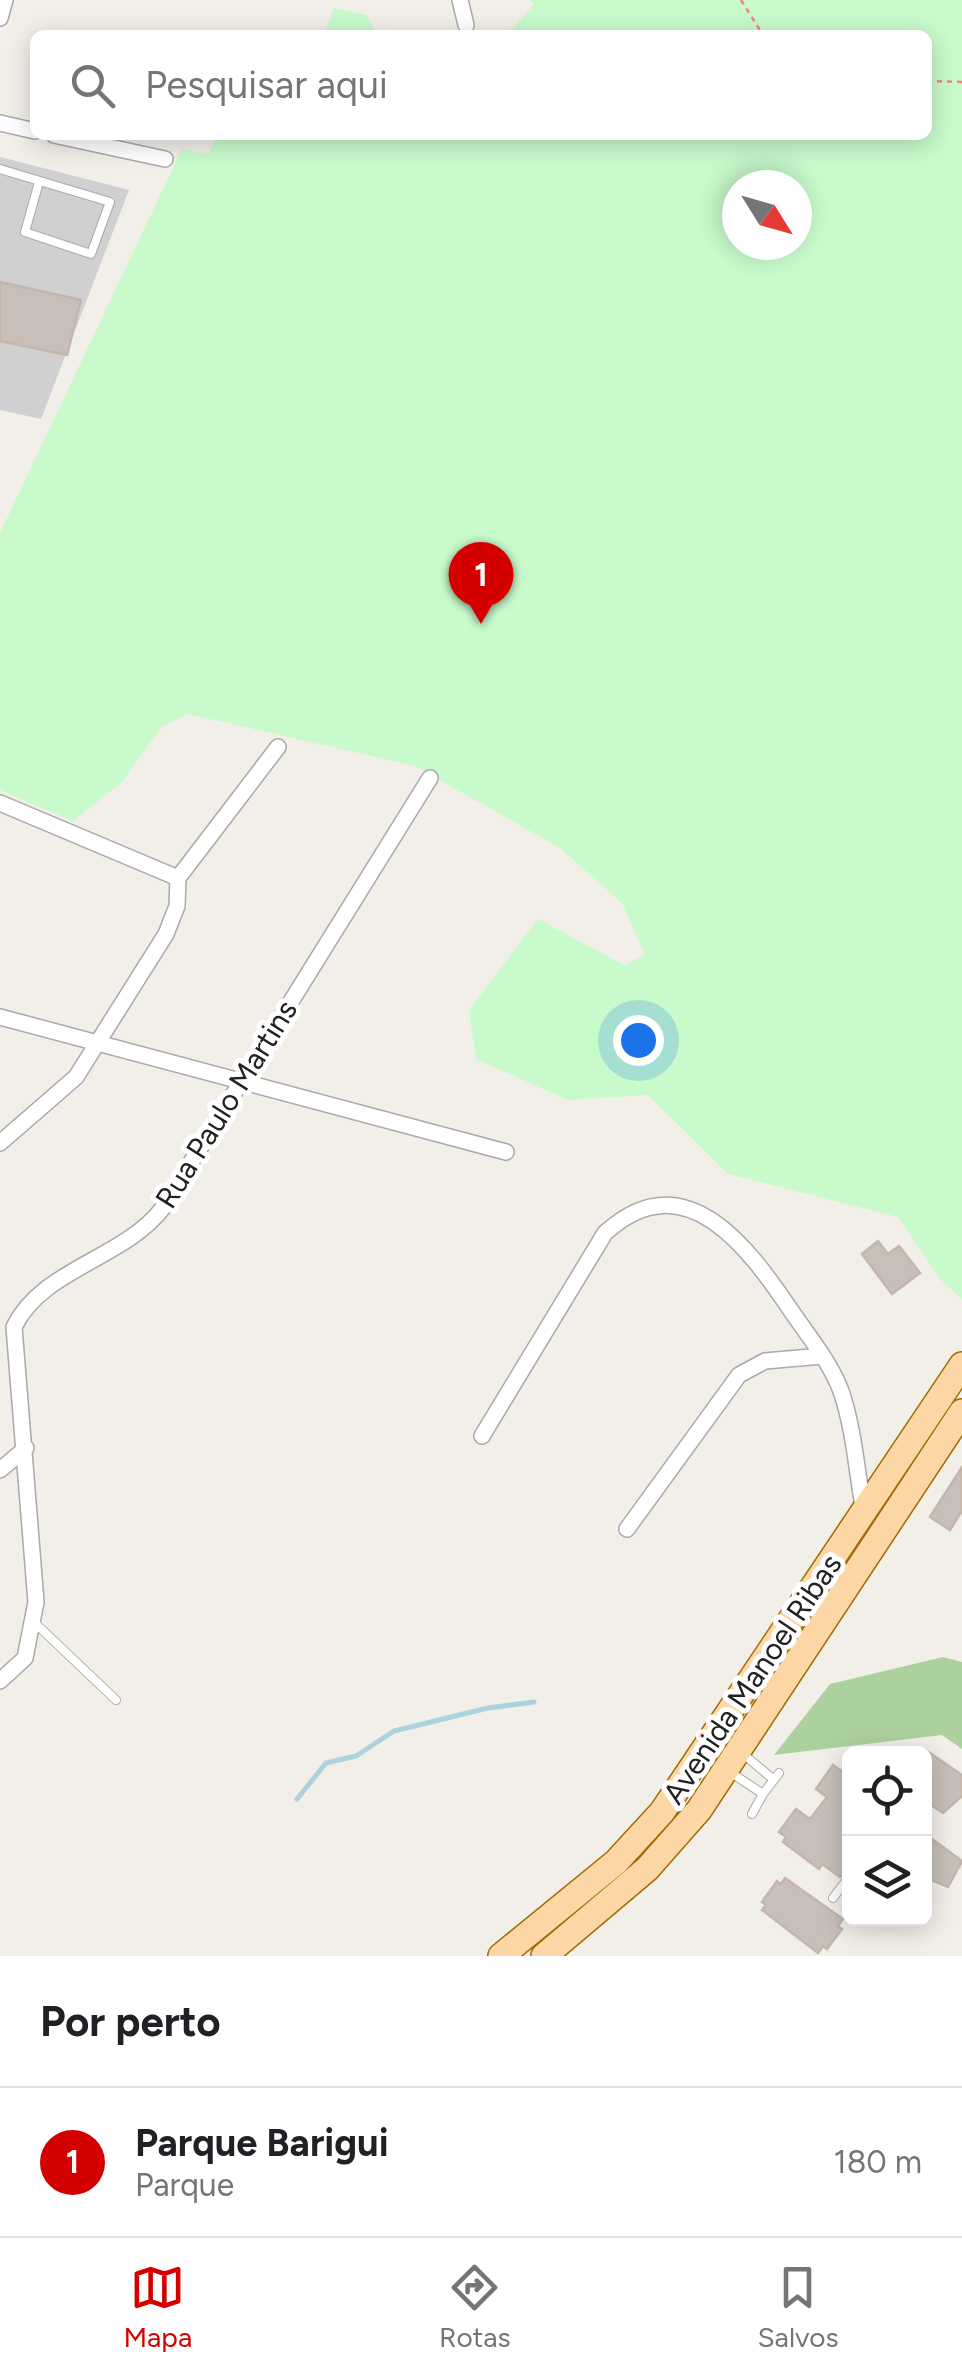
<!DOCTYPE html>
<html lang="pt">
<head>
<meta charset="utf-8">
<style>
  body { margin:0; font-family:Figtree,sans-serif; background:#f2f2f2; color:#202124 }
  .controls { position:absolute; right:30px; bottom:30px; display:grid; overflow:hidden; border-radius:15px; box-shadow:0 5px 25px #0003 }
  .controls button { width:90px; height:90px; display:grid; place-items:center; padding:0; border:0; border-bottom:2px solid #e0e0e0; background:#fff; color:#202124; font:50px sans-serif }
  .compass { position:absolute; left:722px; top:170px; width:90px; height:90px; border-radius:50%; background:#fff; box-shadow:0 5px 25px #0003; rotate:127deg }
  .you { position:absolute; left:638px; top:1040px; width:35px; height:35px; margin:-25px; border:8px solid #fff; border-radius:50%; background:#1a73e8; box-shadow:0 0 0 15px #1a73e833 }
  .badge { display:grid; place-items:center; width:65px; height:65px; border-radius:50%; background:#d40000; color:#fff; font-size:32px; font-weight:700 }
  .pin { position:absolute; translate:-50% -82px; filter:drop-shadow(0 2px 5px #0008) }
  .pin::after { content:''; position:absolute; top:52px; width:35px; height:30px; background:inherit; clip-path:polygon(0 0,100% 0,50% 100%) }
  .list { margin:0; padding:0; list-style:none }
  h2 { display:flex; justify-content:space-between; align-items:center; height:130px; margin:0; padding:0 40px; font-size:42px }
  h2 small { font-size:32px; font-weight:400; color:#757577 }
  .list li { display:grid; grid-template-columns:65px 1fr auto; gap:30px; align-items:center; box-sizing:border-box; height:150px; padding:0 40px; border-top:2px solid #e0e0e0 }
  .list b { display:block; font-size:38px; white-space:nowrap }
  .list p { margin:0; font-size:32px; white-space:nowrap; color:#757577 }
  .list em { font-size:32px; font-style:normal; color:#757577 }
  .icon { flex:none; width:55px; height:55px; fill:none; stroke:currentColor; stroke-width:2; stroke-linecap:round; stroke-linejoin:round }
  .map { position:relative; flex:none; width:962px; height:1956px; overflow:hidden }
  .search { position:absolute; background:#fff; box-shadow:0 5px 25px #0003; left:30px; right:30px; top:30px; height:110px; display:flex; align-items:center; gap:25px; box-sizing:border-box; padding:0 35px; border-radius:15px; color:#757577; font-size:38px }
  .sheet { height:280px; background:#fff }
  nav { display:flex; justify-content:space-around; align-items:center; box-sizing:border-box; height:140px; border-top:2px solid #e0e0e0; background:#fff; font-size:28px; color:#757577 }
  nav a { display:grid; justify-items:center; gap:5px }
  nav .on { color:#d40000 }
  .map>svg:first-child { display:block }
</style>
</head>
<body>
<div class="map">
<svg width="962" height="1956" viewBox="0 0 962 1956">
  <rect width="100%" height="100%" fill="#f2efe9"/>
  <!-- religious -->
  <path fill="#d0d0d0" d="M0,157L129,190L41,419L0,410Z"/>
  <!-- grass -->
  <path fill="#cdebb0" d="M813,1605L818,1609L737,1733L732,1729Z"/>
  <!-- forest -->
  <path fill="#add19e" d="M943,1657L962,1662V1749L942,1735L774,1755L830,1684Z"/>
  <!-- park -->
  <path fill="#c8facc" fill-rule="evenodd" d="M530,0H962V1299L941,1280L898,1217L728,1174L648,1095L568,1100L476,1059L469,1010L538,919L624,965L645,955L622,903L560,848L415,766L188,714L161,727L122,782L73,821L0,790V533L182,149L209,154L216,135H927V35H505L534,5ZM737,185H797V245H737Z
    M334,8L366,15L378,35H324Z"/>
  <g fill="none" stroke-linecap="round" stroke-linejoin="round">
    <!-- stream -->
    <path stroke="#aad3df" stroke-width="5" d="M297,1799L326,1763L356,1756L394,1731L488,1708L534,1702"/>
  </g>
  <!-- building -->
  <path fill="#c7bfb8" stroke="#c4b6ab" stroke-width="2.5" d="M0,282L81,300L67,355L0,341Z
    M878,1241L888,1254L899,1246L920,1273L892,1294L862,1254Z
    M962,1467V1511L950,1530L930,1517Z
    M924,1749L962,1775V1796L943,1813L924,1800Z
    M833,1765L850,1777V1869L840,1877L822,1864L819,1869L783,1842L786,1837L779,1832L796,1809L810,1819L827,1797L816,1789Z
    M924,1833L962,1861L948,1887L924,1877Z
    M785,1878L843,1919L838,1926L842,1929L827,1949L823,1946L818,1953L762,1910L766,1905L762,1902L777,1881L781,1884Z"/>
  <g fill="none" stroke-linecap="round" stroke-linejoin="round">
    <!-- lane casing -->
    <g stroke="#a9a9a9" stroke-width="10">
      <path id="lane" d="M0,169L110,202L91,254L25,232L39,182
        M35,1623L116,1700
        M742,1753L773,1779
        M730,1772L763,1794L752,1814
        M763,1794L779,1773
        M833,1898L850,1876"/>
    </g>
    <!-- street casing -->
    <g stroke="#a9a9a9" stroke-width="18">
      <path id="street" d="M460,0L466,25
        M0,18L5,0
        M0,123L35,131
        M54,135L165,159
        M0,803L178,878
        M0,1017L506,1152
        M0,1143L76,1077L166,934L177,906L178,878L278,747
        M482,1436L605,1233C686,1159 750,1250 792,1312C809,1337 830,1362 841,1391C854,1429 857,1473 864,1513
        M0,1470L26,1448
        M627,1529L739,1375L765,1361L822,1356
        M0,1681L25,1658L36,1602L14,1327C42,1269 123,1259 162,1209L430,778"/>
    </g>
    <!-- primary casing -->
    <g stroke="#a06b00" stroke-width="28">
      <path id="primary" d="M501,1956L616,1862L662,1812L962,1365
        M544,1956L647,1869L699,1810L962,1412"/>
    </g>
    <!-- path -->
    <path stroke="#fa8072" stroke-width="2.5" stroke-dasharray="5 5" stroke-linecap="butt" d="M741,0L763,35
      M927,81L962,82"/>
    <!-- lane -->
    <use href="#lane" stroke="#fff" stroke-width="8"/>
    <!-- street -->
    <use href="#street" stroke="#fff" stroke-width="15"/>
    <!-- primary -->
    <use href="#primary" stroke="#fcd6a4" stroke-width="25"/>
  </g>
  <g text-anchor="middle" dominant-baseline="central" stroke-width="10" stroke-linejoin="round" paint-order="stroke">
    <!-- street labels -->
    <g font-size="30" fill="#222" stroke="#fff">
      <text transform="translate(226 1104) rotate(-58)">Rua Paulo Martins</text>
      <text transform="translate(752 1679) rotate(-56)">Avenida Manoel Ribas</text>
    </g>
  </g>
</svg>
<div class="controls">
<button><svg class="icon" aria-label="locate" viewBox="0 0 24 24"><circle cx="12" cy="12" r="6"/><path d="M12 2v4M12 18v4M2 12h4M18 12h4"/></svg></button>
<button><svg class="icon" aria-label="layers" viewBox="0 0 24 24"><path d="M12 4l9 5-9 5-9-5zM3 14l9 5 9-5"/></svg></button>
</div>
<svg class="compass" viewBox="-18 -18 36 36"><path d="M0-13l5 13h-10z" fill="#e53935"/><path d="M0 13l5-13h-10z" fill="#757577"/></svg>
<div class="you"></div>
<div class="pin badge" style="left:481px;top:624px">1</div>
<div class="search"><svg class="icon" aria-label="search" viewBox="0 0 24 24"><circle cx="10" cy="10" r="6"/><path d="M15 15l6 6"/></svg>Pesquisar aqui</div>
</div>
<section class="sheet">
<h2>Por perto<small></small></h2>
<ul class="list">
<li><span class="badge">1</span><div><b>Parque Barigui</b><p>Parque</p></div><em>180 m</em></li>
</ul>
</section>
<nav>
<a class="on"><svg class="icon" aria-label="map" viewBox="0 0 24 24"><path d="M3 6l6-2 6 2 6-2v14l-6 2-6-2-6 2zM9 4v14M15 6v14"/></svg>Mapa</a>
<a><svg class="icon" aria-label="directions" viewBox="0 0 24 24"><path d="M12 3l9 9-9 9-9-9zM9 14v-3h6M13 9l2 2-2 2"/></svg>Rotas</a>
<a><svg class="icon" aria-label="saved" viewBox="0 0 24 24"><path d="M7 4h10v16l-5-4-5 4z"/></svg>Salvos</a>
</nav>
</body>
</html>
